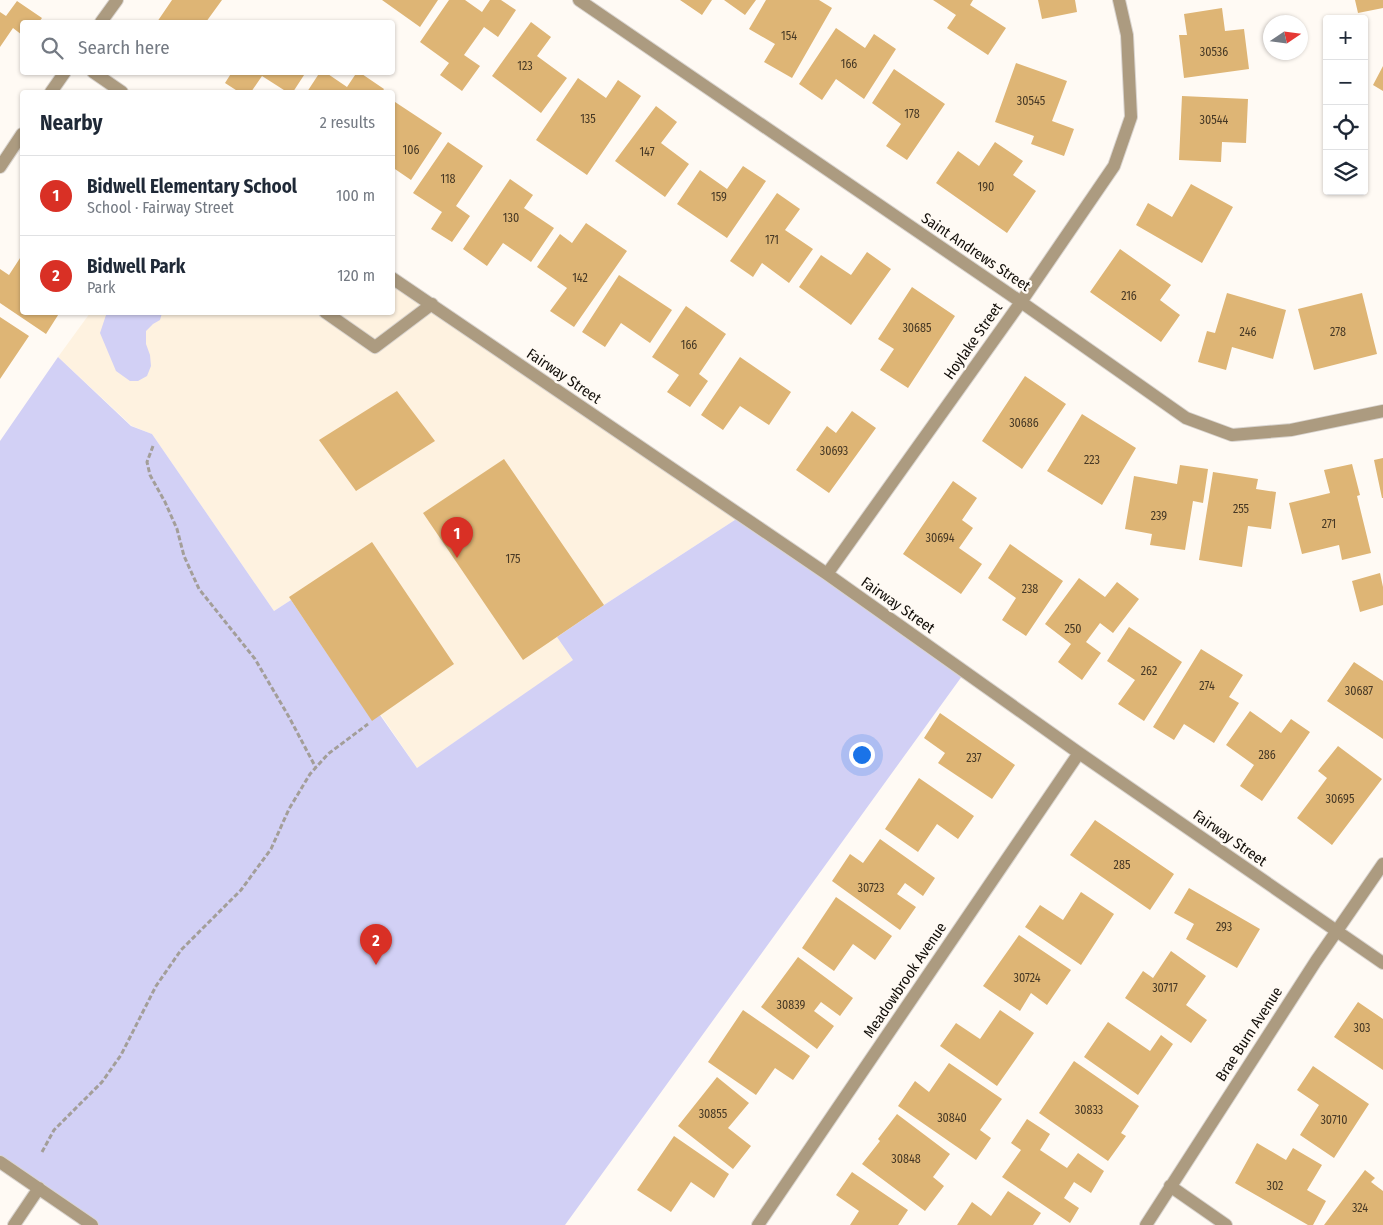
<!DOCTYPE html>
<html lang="en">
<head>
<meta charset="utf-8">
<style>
  body { margin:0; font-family:"Fira Sans Condensed",sans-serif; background:#f6f6f7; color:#1f2937 }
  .controls { position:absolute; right:15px; top:15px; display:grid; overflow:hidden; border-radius:5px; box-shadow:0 1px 4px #0004 }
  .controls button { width:45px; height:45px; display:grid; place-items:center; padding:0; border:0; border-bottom:1px solid #e0e1e3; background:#fff; color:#1f2937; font:25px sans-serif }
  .compass { position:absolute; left:1263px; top:15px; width:45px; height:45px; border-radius:50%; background:#fff; box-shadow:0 1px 4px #0004; rotate:77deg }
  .you { position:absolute; left:861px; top:754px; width:18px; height:18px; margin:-12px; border:4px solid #fff; border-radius:50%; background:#1a73e8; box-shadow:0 0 0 8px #1a73e833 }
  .badge { display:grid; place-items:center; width:32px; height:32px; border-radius:50%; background:#d93025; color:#fff; font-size:16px; font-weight:700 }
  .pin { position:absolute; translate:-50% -41px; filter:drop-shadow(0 1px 2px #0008) }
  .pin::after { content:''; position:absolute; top:26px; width:18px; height:15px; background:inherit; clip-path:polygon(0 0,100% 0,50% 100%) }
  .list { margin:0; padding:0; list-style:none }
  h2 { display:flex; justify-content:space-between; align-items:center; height:65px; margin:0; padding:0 20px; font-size:21px }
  h2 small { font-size:16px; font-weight:400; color:#747a83 }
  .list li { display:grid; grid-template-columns:32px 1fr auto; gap:15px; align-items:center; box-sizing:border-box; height:80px; padding:0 20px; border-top:1px solid #e0e1e3 }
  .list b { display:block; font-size:19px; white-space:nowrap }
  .list p { margin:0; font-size:16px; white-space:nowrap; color:#747a83 }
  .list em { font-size:16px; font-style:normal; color:#747a83 }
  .icon { flex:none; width:28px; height:28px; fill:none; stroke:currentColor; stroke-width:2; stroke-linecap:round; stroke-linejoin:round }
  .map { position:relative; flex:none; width:1383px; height:1225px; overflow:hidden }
  .search { position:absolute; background:#fff; box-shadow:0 1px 4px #0004; left:20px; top:20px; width:375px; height:55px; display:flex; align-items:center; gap:12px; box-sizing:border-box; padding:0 18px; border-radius:5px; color:#747a83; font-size:19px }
  .panel { position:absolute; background:#fff; box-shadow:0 1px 4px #0004; left:20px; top:90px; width:375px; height:225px; border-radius:5px }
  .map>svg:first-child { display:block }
</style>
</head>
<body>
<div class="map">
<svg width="1383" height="1225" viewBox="0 0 1383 1225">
  <rect width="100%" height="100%" fill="#fffaf4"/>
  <!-- built -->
  <path fill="#fef2e0" d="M393,278L741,516L604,605L557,636L574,660L417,768L381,715L372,721L291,600L274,611L152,434L132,426L58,357L90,313L392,312Z"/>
  <!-- green -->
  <path fill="#d2d0f5" d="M107,312L162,313L160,320L153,324L146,331V344L150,355L151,366L147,376L138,381H130L116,371L100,333Z
    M58,357L131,426L152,434L274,611L291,600L372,720L380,715L417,768L573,660L557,637L604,605L741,516L965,672L565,1225H92L0,1162V441Z"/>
  <!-- building -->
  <path fill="#deb575" d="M172,0H222L206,22H157Z
    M382,0H438L420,27Z
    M449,0H465L482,12L490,0H501L516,10L498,37L484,27L464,55L480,66L462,91L440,75L449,63L420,42Z
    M680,0H712L702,15Z
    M724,0H756L745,15Z
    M766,0H819L832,8L792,78L764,62L775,44L749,29Z
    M933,0H973L970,5L1006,28L988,55L947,28L956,15Z
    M1038,0H1075L1077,12L1042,19Z
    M1355,0H1383V8L1358,13Z
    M17,1L42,18L39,22H22V35L13,28L0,47V12L6,16Z
    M1222,8L1225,31L1244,29L1249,69L1184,78L1179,35H1187L1184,14Z
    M531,22L551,37L537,56L567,78L541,113L492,76Z
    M836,28L865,48L874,34L896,49L864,99L836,79L822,100L799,84Z
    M1016,63L1067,81L1052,121L1074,129L1064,156L1031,144L1034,136L995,122Z
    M1383,66V91L1373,85Z
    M894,69L945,104L907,160L886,146L901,124L872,103Z
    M232,72H306L293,92H287L262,76L251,92H239L225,83Z
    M320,72H325L347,87L357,72H359L384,89L382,92H307Z
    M578,78L606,98L618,80L641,96L587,175L536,140Z
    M1182,96L1248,99L1246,143L1222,142L1221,162L1179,160Z
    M392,100L442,133L411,180L392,167Z
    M656,106L677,122L661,143L689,164L665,197L615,161Z
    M448,142L483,166L456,206L470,216L452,242L431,229L442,212L413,193Z
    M995,142L1023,161L1013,175L1036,191L1007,233L936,183L958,151L979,166Z
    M743,166L766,181L727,238L677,204L700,170L727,189Z
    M510,179L533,195L524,208L554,228L531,262L503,243L487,266L463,249Z
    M1191,184L1233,207L1202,263L1136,225L1148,203L1172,217Z
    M777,193L800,209L785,230L813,249L789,283L762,263L753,277L730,261Z
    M586,223L627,251L574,327L550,311L567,288L537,267L560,234L572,243Z
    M1120,249L1171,285L1160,300L1180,315L1161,342L1090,292Z
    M867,252L891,269L851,325L799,287L821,255L851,275Z
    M22,255V312H60L46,334L0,303V269L9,275Z
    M619,275L672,310L650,343L621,323L605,347L582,332Z
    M912,287L955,316L908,388L880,370L894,349L878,339Z
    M1227,293L1286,310L1273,359L1232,347L1226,370L1198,362L1207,331L1215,333Z
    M1362,293L1377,354L1314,370L1298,309Z
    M686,306L726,334L699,374L708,381L690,407L667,392L679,375L652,357Z
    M0,317L29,336L0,379Z
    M740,357L791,392L769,425L740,406L723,430L701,415Z
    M1025,376L1066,404L1022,469L982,441Z
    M397,391L435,441L356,491L319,440Z
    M852,411L876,428L829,493L796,470L827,426L836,433Z
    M1082,414L1136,448L1102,505L1047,471Z
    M1383,458V498H1382L1374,460Z
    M504,459L604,605L523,660L423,513Z
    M1352,464L1360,495L1357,496L1371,553L1342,560L1339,545L1302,554L1289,503L1330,493L1324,470Z
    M1180,465L1208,469L1203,503L1193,501L1185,550L1150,545L1152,534L1125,529L1134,476L1177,484Z
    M1213,472L1258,479L1256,489L1276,492L1271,529L1248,526L1242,567L1199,560Z
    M953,481L977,498L962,520L973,528L959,548L982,564L961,594L903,554Z
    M372,542L454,664L372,721L289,597Z
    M1010,544L1063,581L1026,636L1002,620L1016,598L988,578Z
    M1380,573L1383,587V605L1360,612L1352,581Z
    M1079,578L1105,597L1117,582L1139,599L1113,633L1100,623L1086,642L1101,653L1082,680L1058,662L1071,644L1045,624Z
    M1129,627L1182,662L1144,721L1118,704L1135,680L1107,661Z
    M1201,649L1243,675L1229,697L1239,703L1214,743L1184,724L1174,740L1153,727Z
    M1354,662L1383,681V739L1327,701Z
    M1250,711L1281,733L1291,719L1310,732L1262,801L1240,786L1254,765L1226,745Z
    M940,713L1015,765L992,799L938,763L945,753L924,738Z
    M1338,746L1382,779L1332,845L1297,818L1327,778L1318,771Z
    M919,778L974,816L958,839L937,824L918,852L885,829Z
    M1095,820L1174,874L1150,910L1070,855Z
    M880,839L935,878L923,896L905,883L897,894L916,907L900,930L832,881L850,854L863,863Z
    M1189,888L1260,929L1237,968L1186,939L1194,924L1174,913Z
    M1081,892L1114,914L1081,965L1025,927L1040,905L1063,920Z
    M836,897L892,936L875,960L853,944L834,971L802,948Z
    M1019,935L1071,970L1047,1005L1031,993L1020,1011L983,986Z
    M1171,951L1206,976L1186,1005L1207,1020L1191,1043L1125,998L1143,971L1153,978Z
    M798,957L853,998L840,1016L821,1002L814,1011L834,1026L817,1049L761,1007Z
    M1358,1002L1383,1019V1070L1334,1037Z
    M743,1010L810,1056L793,1080L775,1068L756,1095L708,1062Z
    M1000,1010L1034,1033L997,1086L940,1046L956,1023L980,1039Z
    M1108,1022L1150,1051L1161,1035L1173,1044L1138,1095L1084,1057Z
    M1074,1061L1139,1106L1121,1133L1126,1136L1108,1161L1039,1113Z
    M949,1063L1002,1099L980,1130L991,1138L976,1160L898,1106L915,1081L929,1092Z
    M1313,1066L1369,1104L1334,1158L1300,1135L1319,1105L1297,1090Z
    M717,1077L749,1103L728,1128L751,1146L733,1169L678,1126Z
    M897,1114L950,1154L933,1177L944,1186L925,1211L862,1164L880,1141L878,1139Z
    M1027,1119L1050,1134L1040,1150L1067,1168L1078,1153L1104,1171L1091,1193L1074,1182L1064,1198L1079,1208L1070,1223L1002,1177L1021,1150L1011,1143Z
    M674,1136L729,1174L714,1198L691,1182L671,1212L637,1190Z
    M1257,1143L1286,1160L1293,1148L1322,1165L1307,1190L1326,1201L1313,1225H1308L1235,1183Z
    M1365,1170L1375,1178L1371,1182L1383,1191V1225H1324Z
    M852,1172L908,1210L898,1225H850L859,1211L836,1195Z
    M1008,1191L1041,1213L1033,1225H957L972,1202L991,1216Z"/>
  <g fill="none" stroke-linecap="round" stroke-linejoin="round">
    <!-- lane casing -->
    <g stroke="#d9d4cf" stroke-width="14">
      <path id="lane" d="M325,312L375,347L432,304"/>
    </g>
    <!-- street casing -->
    <g stroke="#d9d4cf" stroke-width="14">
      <path id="street" d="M579,0L1021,302L1186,418L1232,435L1291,430L1383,411
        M101,22L117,0
        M93,72L122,92
        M51,92L65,72
        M0,167L22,134
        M392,278L827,574L1079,753L1383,963
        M827,574L1021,302L1114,166L1131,117L1127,35L1119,0
        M0,1162L92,1225
        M1170,1186L1226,1225
        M14,1225L39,1188
        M758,1225L1079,753
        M1146,1225L1316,961L1383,864"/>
    </g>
    <!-- path -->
    <path stroke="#a39e99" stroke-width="3" stroke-dasharray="5 2.5" stroke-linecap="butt" d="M153,446L147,462L150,475L165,502L177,529L184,556L199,589L255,659L289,717L316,768
      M42,1152L54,1130L102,1082L121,1055L156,986L181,950L241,890L271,849L289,809L310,774L328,754L368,724"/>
    <!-- lane -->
    <use href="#lane" stroke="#ac9b80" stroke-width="12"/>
    <!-- street -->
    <use href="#street" stroke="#ac9b80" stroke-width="12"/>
  </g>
  <g text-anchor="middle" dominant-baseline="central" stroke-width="4.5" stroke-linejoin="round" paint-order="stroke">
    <!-- number labels -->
    <g font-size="12" fill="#463825">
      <text x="789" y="36">154</text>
      <text x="1214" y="52">30536</text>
      <text x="849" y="64">166</text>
      <text x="525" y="66">123</text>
      <text x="1031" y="101">30545</text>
      <text x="912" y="114">178</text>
      <text x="588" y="119">135</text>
      <text x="1214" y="120">30544</text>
      <text x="411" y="150">106</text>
      <text x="647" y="152">147</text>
      <text x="448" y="179">118</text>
      <text x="986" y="187">190</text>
      <text x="719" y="197">159</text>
      <text x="511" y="218">130</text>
      <text x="772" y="240">171</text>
      <text x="580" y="278">142</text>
      <text x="1129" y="296">216</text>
      <text x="917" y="328">30685</text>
      <text x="1248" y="332">246</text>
      <text x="1338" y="332">278</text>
      <text x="689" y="345">166</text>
      <text x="1024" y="423">30686</text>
      <text x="834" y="451">30693</text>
      <text x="1092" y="460">223</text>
      <text x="1241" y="509">255</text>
      <text x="1159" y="516">239</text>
      <text x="1329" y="524">271</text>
      <text x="940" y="538">30694</text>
      <text x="513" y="559">175</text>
      <text x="1030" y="589">238</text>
      <text x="1073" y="629">250</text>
      <text x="1149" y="671">262</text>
      <text x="1207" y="686">274</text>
      <text x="1359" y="691">30687</text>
      <text x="1267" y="755">286</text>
      <text x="974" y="758">237</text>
      <text x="1340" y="799">30695</text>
      <text x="1122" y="865">285</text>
      <text x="871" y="888">30723</text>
      <text x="1224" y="927">293</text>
      <text x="1027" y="978">30724</text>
      <text x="1165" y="988">30717</text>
      <text x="791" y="1005">30839</text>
      <text x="1362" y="1028">303</text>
      <text x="1089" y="1110">30833</text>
      <text x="713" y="1114">30855</text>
      <text x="952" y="1118">30840</text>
      <text x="1334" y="1120">30710</text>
      <text x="906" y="1159">30848</text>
      <text x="1275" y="1186">302</text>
      <text x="1360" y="1208">324</text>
    </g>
    <!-- street labels -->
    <g font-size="15" fill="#130f0a" stroke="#fffaf4">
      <text transform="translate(976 252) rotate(34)">Saint Andrews Street</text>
      <text transform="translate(973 341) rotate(-55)">Hoylake Street</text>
      <text transform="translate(564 376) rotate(34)">Fairway Street</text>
      <text transform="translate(898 605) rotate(35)">Fairway Street</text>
      <text transform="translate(1230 838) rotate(35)">Fairway Street</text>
      <text transform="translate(905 980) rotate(-56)">Meadowbrook Avenue</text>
      <text transform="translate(1249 1034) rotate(-57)">Brae Burn Avenue</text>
    </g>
  </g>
</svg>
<div class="controls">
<button>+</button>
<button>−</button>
<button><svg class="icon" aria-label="locate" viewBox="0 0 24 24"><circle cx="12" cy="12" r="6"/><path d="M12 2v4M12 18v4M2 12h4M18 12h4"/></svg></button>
<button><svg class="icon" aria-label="layers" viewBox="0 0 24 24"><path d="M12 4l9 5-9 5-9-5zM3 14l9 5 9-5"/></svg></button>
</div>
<svg class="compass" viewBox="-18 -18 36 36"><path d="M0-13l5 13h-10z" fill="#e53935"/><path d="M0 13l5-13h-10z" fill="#747a83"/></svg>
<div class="you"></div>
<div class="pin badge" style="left:457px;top:558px">1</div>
<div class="pin badge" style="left:376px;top:965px">2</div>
<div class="search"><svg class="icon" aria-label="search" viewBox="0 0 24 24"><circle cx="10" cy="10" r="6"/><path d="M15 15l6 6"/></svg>Search here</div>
<section class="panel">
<h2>Nearby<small>2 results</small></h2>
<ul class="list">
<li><span class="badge">1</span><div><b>Bidwell Elementary School</b><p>School · Fairway Street</p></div><em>100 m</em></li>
<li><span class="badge">2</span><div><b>Bidwell Park</b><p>Park</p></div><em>120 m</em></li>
</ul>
</section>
</div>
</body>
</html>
